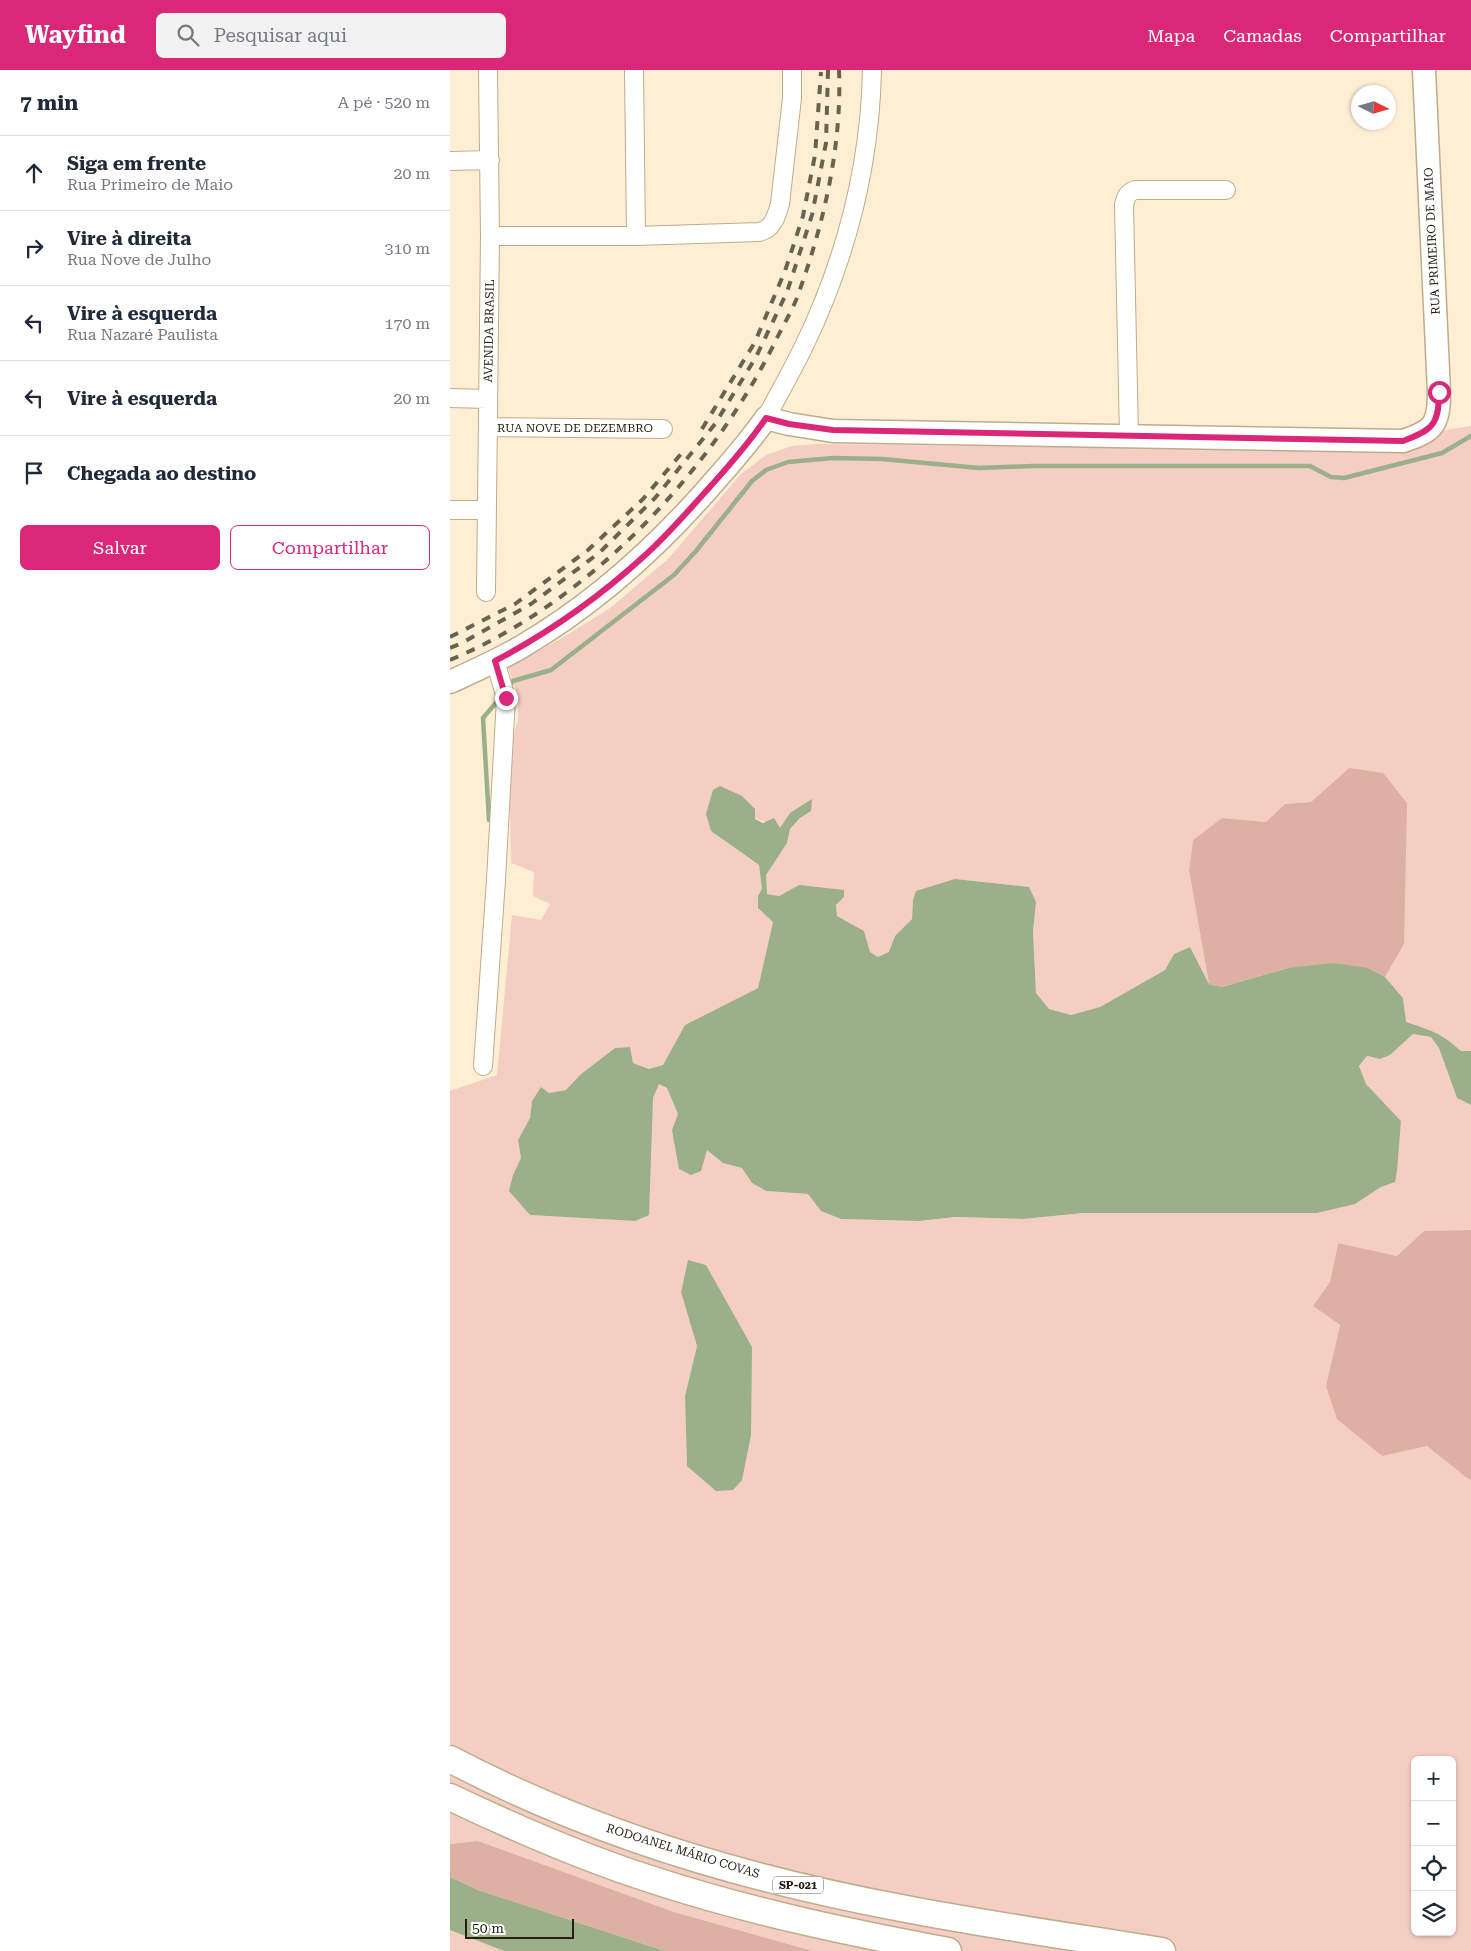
<!DOCTYPE html>
<html lang="pt">
<head>
<meta charset="utf-8">
<style>
  body { margin:0; font-family:"Roboto Serif",serif; background:#f2f2f3; color:#1f2937 }
  .controls { position:absolute; right:15px; bottom:15px; display:grid; overflow:hidden; border-radius:8px; box-shadow:0 1px 4px #0004 }
  .controls button { width:45px; height:45px; display:grid; place-items:center; padding:0; border:0; border-bottom:1px solid #e0e1e3; background:#fff; color:#1f2937; font:25px sans-serif }
  .compass { position:absolute; left:901px; top:15px; width:45px; height:45px; border-radius:50%; background:#fff; box-shadow:0 1px 4px #0004; rotate:95deg }
  .scale { position:absolute; left:15px; bottom:12px; width:109px; box-sizing:border-box; padding-left:5px; border:2px solid #251f12; border-top:0; font-size:14px; line-height:18px; white-space:nowrap; color:#251f12; -webkit-text-stroke:4px #fff; paint-order:stroke }
  .stop { position:absolute; width:15px; height:15px; margin:-11px; border:4px solid #db2777; border-radius:50%; background:#fff }
  .stop.end { background:#db2777; border-color:#fff; box-shadow:0 1px 5px #0008 }
  .list { margin:0; padding:0; list-style:none }
  h2 { display:flex; justify-content:space-between; align-items:center; height:65px; margin:0; padding:0 20px; font-size:21px }
  h2 small { font-size:16px; font-weight:400; color:#747a83 }
  .list li { display:grid; grid-template-columns:32px 1fr auto; gap:15px; align-items:center; box-sizing:border-box; height:75px; padding:0 20px; border-top:1px solid #e0e1e3 }
  .list b { display:block; font-size:19px; white-space:nowrap }
  .list p { margin:0; font-size:16px; white-space:nowrap; color:#747a83 }
  .list em { font-size:16px; font-style:normal; color:#747a83 }
  .actions { display:flex; gap:10px; padding:15px 20px }
  .actions a { flex:1; padding:11px 0; border:1px solid #db2777; border-radius:8px; text-align:center; font-size:18px; color:#db2777 }
  .actions .main { background:#db2777; color:#fff }
  .icon { flex:none; width:28px; height:28px; fill:none; stroke:currentColor; stroke-width:2; stroke-linecap:round; stroke-linejoin:round }
  .map { position:relative; flex:none; width:1021px; height:1881px; overflow:hidden }
  header { display:flex; align-items:center; gap:30px; box-sizing:border-box; height:70px; padding:0 25px; background:#db2777; color:#fff }
  header strong { font-size:24px }
  nav { display:flex; gap:28px; margin-inline-start:auto; font-size:18px }
  .search { width:350px; height:45px; background:#f2f2f3; display:flex; align-items:center; gap:12px; box-sizing:border-box; padding:0 18px; border-radius:8px; color:#747a83; font-size:19px }
  main { display:flex }
  aside { flex:1; background:#fff }
  .map>svg:first-child { display:block }
</style>
</head>
<body>
<header>
<strong>Wayfind</strong>
<div class="search"><svg class="icon" aria-label="search" viewBox="0 0 24 24"><circle cx="10" cy="10" r="6"/><path d="M15 15l6 6"/></svg>Pesquisar aqui</div>
<nav><a>Mapa</a><a>Camadas</a><a>Compartilhar</a></nav>
</header>
<main>
<aside>
<h2>7 min<small>A pé · 520 m</small></h2>
<ul class="list">
<li><svg class="icon" aria-label="ahead" viewBox="0 0 24 24"><path d="M12 20V5M6 11l6-6 6 6"/></svg><div><b>Siga em frente</b><p>Rua Primeiro de Maio</p></div><em>20 m</em></li>
<li><svg class="icon" aria-label="right" viewBox="0 0 24 24"><path d="M7 20v-9h11M14 6l5 5-5 5"/></svg><div><b>Vire à direita</b><p>Rua Nove de Julho</p></div><em>310 m</em></li>
<li><svg class="icon" aria-label="left" viewBox="0 0 24 24"><path d="M17 20v-9H6M10 6l-5 5 5 5"/></svg><div><b>Vire à esquerda</b><p>Rua Nazaré Paulista</p></div><em>170 m</em></li>
<li><svg class="icon" aria-label="left" viewBox="0 0 24 24"><path d="M17 20v-9H6M10 6l-5 5 5 5"/></svg><div><b>Vire à esquerda</b></div><em>20 m</em></li>
<li><svg class="icon" aria-label="arrive" viewBox="0 0 24 24"><path d="M6 21V4h12l-3 4 3 4H6"/></svg><div><b>Chegada ao destino</b></div></li>
</ul>
<div class="actions"><a class="main">Salvar</a><a>Compartilhar</a></div>
</aside>
<div class="map">
<svg width="1021" height="1881" viewBox="0 0 1021 1881">
  <rect width="100%" height="100%" fill="#feefd4"/>
  <!-- green -->
  <path fill="#f4cdc3" fill-rule="evenodd" d="M1021,356V981H1011C991,963 981,959 955,952L953,928L935,907L954,874L899,698L861,732L835,734L816,752L772,748L743,770L739,800L759,914L740,877L724,884L715,900L650,937L621,945L599,939L586,923L583,862L586,832L579,817L505,809L463,830L462,849L445,866L440,882L428,887L420,882L414,861L387,846L386,835L394,827L349,815L329,826L317,824L316,805L337,773L340,759L350,748L361,741L340,743L330,758L304,748L261,761L309,795L312,819L323,852L308,918L235,955L213,995L199,999L183,993L180,977L165,978L131,1004L116,1020L99,1023L91,1017L82,1031L80,1048L68,1070L71,1088L63,1105L80,1145L185,1151L203,1028L209,1014L217,1018L228,1044L222,1060L257,1080L273,1093L292,1098L302,1113L316,1121L358,1124L371,1141L391,1149L469,1151L505,1147L573,1149L633,1143L904,1134L931,1117L945,1111L951,1051L916,1014L909,996L917,986L930,989L940,985L963,964L981,967L989,978L1007,1028L1021,1035V1160L974,1161L947,1186L888,1173L880,1212L863,1236L890,1255L876,1316L931,1386L977,1376L1017,1408L1021,1410V1881H363L224,1842L28,1771L0,1774V1021L47,1005L62,845L91,850L100,834L83,826L84,802L61,793L59,680L68,650V627L58,598L112,568L160,538L217,490L291,404L316,385L342,376L367,374L951,381L979,374L994,360ZM238,1190L256,1195L237,1396L235,1326L247,1276L231,1222ZM965,1690H1002V1862H965Z
    M0,1860L54,1881H0Z"/>
  <!-- forest -->
  <path fill="#deafa3" d="M899,698L933,703L957,733L954,874L935,907L918,898H838L772,917L759,914L739,800L743,770L772,748L816,752L835,734L861,732Z
    M1021,1160V1410L1017,1408L977,1376L932,1386L887,1349L876,1316L890,1255L863,1236L880,1212L888,1173L947,1186L974,1161Z
    M28,1771L224,1842L363,1881H215L28,1820L0,1807V1774Z"/>
  <!-- water -->
  <path fill="#9aaf8a" d="M270,716L292,726L305,739V749L313,753L324,748L330,758L340,743L362,729L361,741L350,748L340,759L337,773L316,805L317,824L329,826L349,815L394,820V827L386,835L387,846L414,861L420,882L428,887L439,882L445,866L462,849L463,830L466,821L505,809L579,817L586,832L583,862L586,923L599,939L621,945L650,937L715,900L724,884L740,877L759,914L772,917L838,898L883,893L918,898L935,907L953,928L956,952C981,960 991,963 1011,981H1021V1035L1007,1028L989,978L981,967L963,964L940,985L930,989L917,986L909,996L916,1014L951,1051L947,1101L945,1112L931,1117L905,1134L867,1143H633L573,1149L505,1147L469,1151L391,1149L371,1141L358,1124L316,1121L302,1113L292,1098L273,1093L257,1080L251,1101L241,1105L229,1099L222,1060L228,1044L217,1018L209,1014L203,1028L199,1145L185,1151L80,1145L59,1121L63,1105L71,1088L68,1070L80,1048L82,1031L91,1017L99,1023L116,1020L131,1004L165,978L180,977L183,993L199,999L213,995L235,955L308,918L323,852L308,838V826L312,819L309,795L261,761L256,744L263,720Z
    M238,1190L256,1195L302,1277L301,1365L292,1410L283,1420L266,1421L237,1396L235,1326L247,1276L231,1222Z
    M0,1807L28,1820L215,1881H54L0,1860Z"/>
  <g fill="none" stroke-linecap="round" stroke-linejoin="round">
    <!-- stream -->
    <path stroke="#9aaf8a" stroke-width="4.5" d="M58,618L63,611L101,600L224,505L246,481L302,411L316,400L338,392L383,388L432,389L529,398L583,396H860L881,407L894,408L992,383L1021,366
      M39,750L33,648L50,628"/>
    <!-- minor casing -->
    <g stroke="#beac8b" stroke-width="20">
      <path id="minor" d="M184,0L186,166
        M0,91L40,90
        M40,166H186L309,162C323,159 326,147 330,134L342,28V0
        M0,328L38,329
        M316,348C329,323 343,299 355,274C396,188 420,95 422,0
        M38,357L213,359
        M679,366L674,135C676,127 677,123 685,120H776
        M0,440H37
        M36,522L40,166L38,0
        M33,996L46,810L56,628L45,591"/>
    </g>
    <!-- major casing -->
    <g stroke="#beac8b" stroke-width="25">
      <path id="major" d="M0,612C24,601 49,590 71,577C143,535 202,482 256,421C277,397 298,374 316,348L339,354L383,361L953,371C984,361 989,354 989,322L974,0"/>
    </g>
    <!-- highway casing -->
    <g stroke="#beac8b" stroke-width="29">
      <path id="highway" d="M0,1689C140,1763 296,1809 451,1838C538,1855 625,1867 712,1881
        M0,1727C65,1758 131,1787 200,1809C297,1841 397,1862 498,1881"/>
    </g>
    <!-- minor -->
    <use href="#minor" stroke="#fff" stroke-width="18"/>
    <!-- major -->
    <use href="#major" stroke="#fff" stroke-width="22"/>
    <!-- highway -->
    <use href="#highway" stroke="#fff" stroke-width="26"/>
    <!-- rail -->
    <path stroke="#6a6250" stroke-width="4" stroke-dasharray="9 9" stroke-linecap="butt" d="M252,359L305,272L335,201L353,146L365,85L371,2
      M0,567L65,534L138,480L193,429L236,378
      M0,578L12,573L81,534L149,483L205,428L265,354L306,287L337,222L362,145L376,73L378,0
      M0,590C139,532 263,401 328,266C335,252 343,239 348,225C374,153 392,76 389,0"/>
  </g>
  <g fill="none" stroke-linecap="round" stroke-linejoin="round">
    <!-- route -->
    <path stroke="#db2777" stroke-width="6" d="M56,628L45,591C98,563 148,528 192,488C216,467 237,442 258,419C279,396 299,373 316,348L339,354L383,360L953,371C983,360 989,354 989,322"/>
  </g>
  <g text-anchor="middle" dominant-baseline="central" stroke-width="5" stroke-linejoin="round" paint-order="stroke">
    <!-- shield labels -->
    <rect fill="#fff" stroke="#666259" stroke-width="1" x="323" y="1806.5" width="50" height="17" rx="4"/>
    <g font-size="11" font-weight="bold" fill="#251f12">
      <text x="348" y="1815">SP-021</text>
    </g>
    <!-- street labels -->
    <g font-size="12" fill="#251f12" stroke="#fff">
      <text transform="translate(982 171) rotate(-93)">RUA PRIMEIRO DE MAIO</text>
      <text transform="translate(39 261) rotate(-89)">AVENIDA BRASIL</text>
      <text x="125" y="358">RUA NOVE DE DEZEMBRO</text>
      <text transform="translate(233 1781) rotate(17)">RODOANEL MÁRIO COVAS</text>
    </g>
  </g>
</svg>
<div class="controls">
<button>+</button>
<button>−</button>
<button><svg class="icon" aria-label="locate" viewBox="0 0 24 24"><circle cx="12" cy="12" r="6"/><path d="M12 2v4M12 18v4M2 12h4M18 12h4"/></svg></button>
<button><svg class="icon" aria-label="layers" viewBox="0 0 24 24"><path d="M12 4l9 5-9 5-9-5zM3 14l9 5 9-5"/></svg></button>
</div>
<svg class="compass" viewBox="-18 -18 36 36"><path d="M0-13l5 13h-10z" fill="#e53935"/><path d="M0 13l5-13h-10z" fill="#747a83"/></svg>
<div class="scale">50 m</div>
<div class="stop" style="left:989px;top:322px"></div>
<div class="stop end" style="left:56px;top:628px"></div>
</div>
</main>
</body>
</html>
